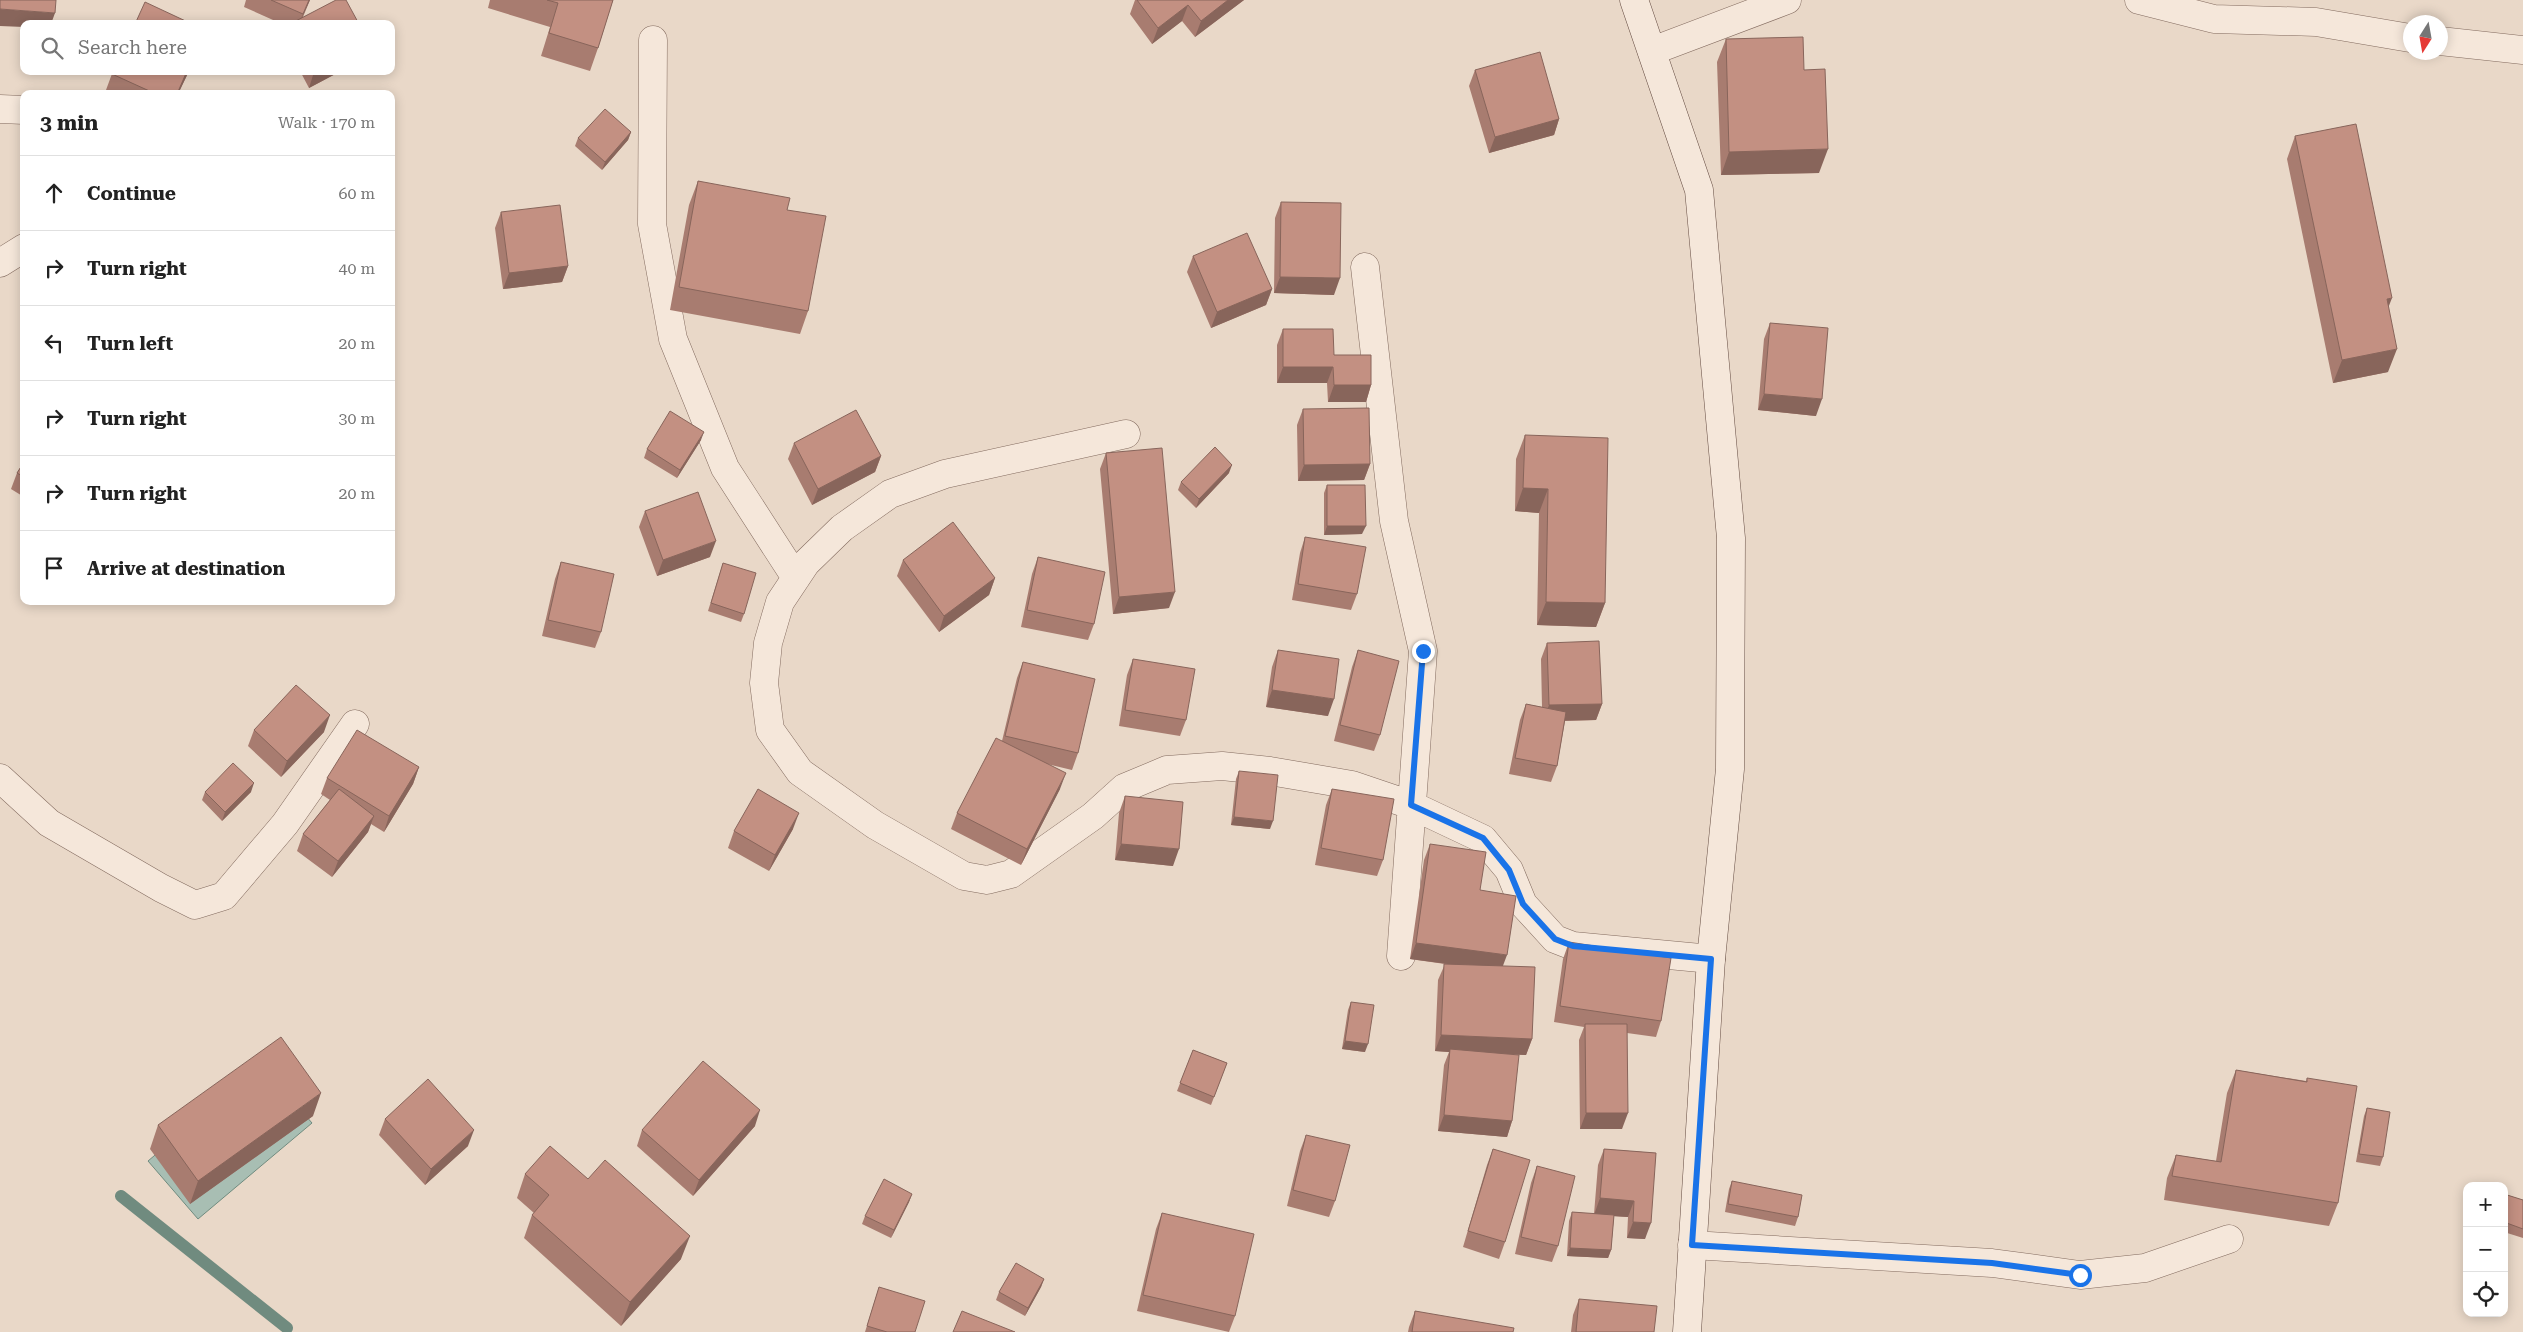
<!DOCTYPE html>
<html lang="en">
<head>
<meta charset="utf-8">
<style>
  body { margin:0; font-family:"Roboto Serif",serif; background:#f6f6f6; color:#222 }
  .controls { position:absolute; right:15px; bottom:15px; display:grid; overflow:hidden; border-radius:10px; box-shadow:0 2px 12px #0003 }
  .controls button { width:45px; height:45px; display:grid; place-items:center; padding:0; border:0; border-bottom:1px solid #e0e0e0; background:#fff; color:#222; font:25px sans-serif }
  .compass { position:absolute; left:2403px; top:15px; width:45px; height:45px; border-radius:50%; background:#fff; box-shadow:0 2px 12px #0003; rotate:191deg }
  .stop { position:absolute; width:15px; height:15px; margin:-11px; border:4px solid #1a73e8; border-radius:50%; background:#fff }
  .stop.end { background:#1a73e8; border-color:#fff; box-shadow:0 1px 5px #0008 }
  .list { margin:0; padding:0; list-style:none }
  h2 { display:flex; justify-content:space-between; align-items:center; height:65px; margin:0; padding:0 20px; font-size:21px }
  h2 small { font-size:16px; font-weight:400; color:#767676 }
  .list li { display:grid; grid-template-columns:32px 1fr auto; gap:15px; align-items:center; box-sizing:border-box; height:75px; padding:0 20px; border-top:1px solid #e0e0e0 }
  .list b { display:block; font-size:19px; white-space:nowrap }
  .list em { font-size:16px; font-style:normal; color:#767676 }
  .icon { flex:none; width:28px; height:28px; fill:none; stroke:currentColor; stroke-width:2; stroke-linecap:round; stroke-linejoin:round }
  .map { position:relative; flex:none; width:2523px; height:1332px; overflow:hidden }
  .search { position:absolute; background:#fff; box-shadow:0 2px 12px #0003; left:20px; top:20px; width:375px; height:55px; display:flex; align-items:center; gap:12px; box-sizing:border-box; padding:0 18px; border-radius:10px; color:#767676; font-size:19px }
  .panel { position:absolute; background:#fff; box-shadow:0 2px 12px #0003; left:20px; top:90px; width:375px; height:515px; border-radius:10px }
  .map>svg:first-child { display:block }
</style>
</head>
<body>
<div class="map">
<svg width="2523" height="1332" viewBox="0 0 2523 1332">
  <rect width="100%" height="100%" fill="#e9d8c8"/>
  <!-- water -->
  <path fill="#a8beb3" stroke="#708b7f" d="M262,1065L312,1123L198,1219L148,1161Z"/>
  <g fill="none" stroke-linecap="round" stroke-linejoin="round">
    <!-- stream -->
    <path stroke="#708b7f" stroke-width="12" d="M121,1196L287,1328"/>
    <!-- street casing -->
    <g stroke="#836b5f" stroke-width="29">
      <path id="street" d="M2139,0L2214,19L2316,22L2410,38
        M653,40L652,224L673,339L725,468L796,578
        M2440,41L2523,50
        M1652,51L1787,0
        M0,109L24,110
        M0,263L24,248
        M1365,267L1394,521L1423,651L1401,956
        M1126,434L945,474L890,494L842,528L806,563L780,602L768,643L764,683L770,730L800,772L875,825L964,876L987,880L1011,874L1093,816L1124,788L1167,770L1222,766L1270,771L1352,785L1411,805L1483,839L1509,870L1523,904L1555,939L1573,946L1711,959
        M0,778L49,823L161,888L195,905L224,896L285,824L355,724
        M1692,1245L1992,1263L2080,1275L2145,1268L2229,1239"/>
    </g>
    <!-- secondary casing -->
    <g stroke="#654c42" stroke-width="29">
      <path id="secondary" d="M1634,0L1699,190L1731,538L1730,769L1711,959L1687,1332"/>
    </g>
    <!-- street -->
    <use href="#street" stroke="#f5e7da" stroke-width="28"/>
    <!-- secondary -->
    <use href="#secondary" stroke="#f5e7da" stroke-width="28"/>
  </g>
  <!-- wall -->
  <path fill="#a87c70" d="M246,0H310L303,17L359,24H282L244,7Z
    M490,0H613L598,48L590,71L541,56L550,27L488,8Z
    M1135,0H1244L1195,37L1182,21L1152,44L1130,14Z
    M1726,39L1804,70L1819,173L1721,175L1717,62Z
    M1475,70L1559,119L1554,135L1489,153L1469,86Z
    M113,71H189L178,94H115L106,90Z
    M300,71H341L309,88Z
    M631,132L628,140L602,170L575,146L578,138Z
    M2295,136L2388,308V372L2333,383L2287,159Z
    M698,181L787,210L808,311L800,334L670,310L689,205Z
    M1281,202L1334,295L1274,293L1275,218Z
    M501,212L568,266L562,282L503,289L495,228Z
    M1193,256L1272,289L1266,305L1211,328L1187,272Z
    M1770,323L1816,416L1758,410L1764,339Z
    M1283,329L1334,355L1371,385L1366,402H1328L1327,383H1277V345Z
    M1303,409L1370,464L1364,480L1298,481L1297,425Z
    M1525,435L1605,603L1596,627L1537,625L1539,513L1515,511L1516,459Z
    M701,440L677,478L644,458L647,449Z
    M794,443L881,456L875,472L812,505L788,459Z
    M1106,453L1169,608L1113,614L1100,469Z
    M24,462V497L11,489L17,473Z
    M1229,473L1196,508L1178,490L1181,482Z
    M1327,485L1362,534L1324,535V493Z
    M645,511L710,557L657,576L639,527Z
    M1305,537L1357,594L1351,610L1292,600L1300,553Z
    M1038,557L1094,624L1088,640L1021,627L1032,574Z
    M903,560L995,578L989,595L939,632L897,576Z
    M561,562L601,632L595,648L542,636L555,579Z
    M723,563L744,614L741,622L708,611Z
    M1547,643L1602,704L1596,720L1565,721L1557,766L1551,782L1509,774L1520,720L1526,704L1542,707L1541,659Z
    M1278,650L1328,716L1266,707L1272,667Z
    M1358,650L1380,735L1374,751L1334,741L1352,667Z
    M1133,659L1186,720L1180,736L1119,726L1127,675Z
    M1023,662L1078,753L1072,770L1047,764L1060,789L1021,865L951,829L957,813L1002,741L1017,678Z
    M254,730L324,732L281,777L248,746Z
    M419,767L413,784L384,832L371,824L368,832L332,877L297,851L303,834L330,800L321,794L327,778Z
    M1239,771L1270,829L1231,825L1236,779Z
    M1332,789L1383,860L1377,876L1315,865L1326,805Z
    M205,792H251L222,821L202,800Z
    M1125,796L1173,866L1115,860L1119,813Z
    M793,829L769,871L728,848L734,831Z
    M1430,844L1480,890L1503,966L1532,1039L1526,1055L1506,1054L1512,1121L1507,1137L1438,1131L1444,1065L1449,1052L1435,1051L1438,980L1445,964L1410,959L1424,860Z
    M1569,942L1661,1021L1656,1037L1627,1033L1622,1129H1580L1579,1040L1584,1027L1554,1022L1563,959Z
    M1351,1002L1365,1052L1342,1049L1348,1010Z
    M1193,1050L1227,1063L1211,1105L1177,1091Z
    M2236,1070L2306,1081L2307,1078L2338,1203L2329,1226L2164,1200L2167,1178L2176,1155L2216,1161L2227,1093Z
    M2367,1108L2383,1157L2380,1166L2356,1162L2364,1116Z
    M313,1116L190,1204L150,1149L158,1125Z
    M385,1119L468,1146L425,1185L379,1135Z
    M755,1126L693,1196L637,1146L642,1130Z
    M1306,1135L1335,1201L1329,1217L1287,1206L1300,1151Z
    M1493,1149L1505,1242L1499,1259L1463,1247L1487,1165Z
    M1604,1149L1656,1153L1645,1239L1627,1238L1628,1217L1614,1216L1611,1250L1608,1258L1567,1256L1569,1221L1572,1212L1594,1214L1598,1165Z
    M1537,1166L1558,1246L1552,1262L1515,1254L1531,1183Z
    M525,1174L588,1179L681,1259L621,1326L524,1238L532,1215L534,1213L517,1198Z
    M1732,1181L1798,1217L1795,1226L1725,1212L1729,1189Z
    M912,1194L909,1202L891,1238L862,1224L865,1216Z
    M2504,1194L2523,1200V1238L2504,1232Z
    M1162,1213L1235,1316L1229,1332L1137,1311L1156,1229Z
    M1044,1279L1041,1287L1025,1316L996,1300L999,1292Z
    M879,1287L915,1332H865Z
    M1579,1299L1654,1332H1571L1573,1315Z
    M1415,1311L1513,1332H1408L1409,1327Z"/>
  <!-- shaded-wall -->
  <path fill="#88655b" d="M309,0H310L299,24L303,14Z
    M1228,0H1244L1195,37L1201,21Z
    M1188,5L1182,21L1152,44L1158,28Z
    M0,9L55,13L51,24H24V27L0,26Z
    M187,71H189L178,94H177Z
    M315,71H341L309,88L314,72Z
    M1559,119L1554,135L1489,153L1495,137Z
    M631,132L628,140L602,170L605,162Z
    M1828,149L1819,173L1721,175L1729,152Z
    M568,266L562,282L503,289L509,273Z
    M1280,277L1340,278L1334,295L1274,293Z
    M1272,289L1266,305L1211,328L1217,312Z
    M2392,298L2383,321L2387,299Z
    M2397,349L2388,372L2333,383L2342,360Z
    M1283,367H1333L1327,383H1277Z
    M1334,385H1371L1366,402H1328Z
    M1764,394L1822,399L1816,416L1758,410Z
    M704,432L701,440L677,478L680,470Z
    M881,456L875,472L812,505L818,489Z
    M1370,464L1364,480L1298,481L1304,465Z
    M1232,465L1229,473L1196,508L1199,499Z
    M1523,488L1548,489L1539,513L1515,511Z
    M1327,526H1366L1362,534L1324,535Z
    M716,541L710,557L657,576L663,560Z
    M995,578L989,595L939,632L944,616Z
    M1175,592L1169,608L1113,614L1119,597Z
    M1546,602L1605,603L1596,627L1537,625Z
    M1272,690L1334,699L1328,716L1266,707Z
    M1602,704L1596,720L1543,721L1549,705Z
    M330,715L324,732L281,777L287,761Z
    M419,767L413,784L384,832L389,816Z
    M1066,773L1060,789L1021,865L1027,849Z
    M254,783L251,792L222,821L225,812Z
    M799,813L793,829L769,871L775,855Z
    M374,816L368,832L332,877L338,861Z
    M1234,817L1273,821L1270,829L1231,825Z
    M1121,844L1179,849L1173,866L1115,860Z
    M1416,943L1507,955L1501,971L1410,959Z
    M1441,1035L1532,1039L1526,1055L1449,1052L1450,1049L1449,1052L1435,1051Z
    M1345,1041L1368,1044L1365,1052L1342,1049Z
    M321,1093L313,1116L190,1204L198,1181Z
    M760,1110L755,1126L693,1196L699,1180Z
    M1586,1113H1628L1622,1129H1580Z
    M1444,1115L1512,1121L1507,1137L1438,1131Z
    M474,1130L468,1146L425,1185L431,1169Z
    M912,1194L909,1202L891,1238L894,1230Z
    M1600,1198L1634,1201L1628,1217L1594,1215Z
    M1633,1222L1651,1223L1645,1239L1627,1238Z
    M690,1236L681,1259L621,1326L630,1302Z
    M1570,1248L1611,1250L1608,1258L1567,1256Z
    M1044,1279L1041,1287L1025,1316L1028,1308Z"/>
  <!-- building -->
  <path fill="#c39082" stroke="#88655b" d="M0,0H56L55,13L0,9Z
    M271,0H309L303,14Z
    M336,0H346L359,24H290Z
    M547,0H613L598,48L549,33L558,3Z
    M1137,0H1228L1201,21L1188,5L1158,28Z
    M145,2L192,24H135Z
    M1803,37L1804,70L1825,69L1828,149L1729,152L1726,39Z
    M1540,52L1559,119L1495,137L1475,70Z
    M113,71H187L177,94H156L112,74Z
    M605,109L631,132L605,162L578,138Z
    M2356,124L2392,298L2387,299L2397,349L2342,360L2295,136Z
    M698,181L790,198L787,210L826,216L808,311L679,287Z
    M1281,202L1341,203L1340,278L1280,277Z
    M560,205L568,266L509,273L501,212Z
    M1247,233L1272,289L1217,312L1193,256Z
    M1770,323L1828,328L1822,399L1764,394Z
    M1283,329H1333L1334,355H1371V385H1334L1333,367H1283Z
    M1369,408L1370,464L1304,465L1303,409Z
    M856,410L881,456L818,489L794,443Z
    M670,411L704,432L680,470L647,449Z
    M1525,435L1608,438L1605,603L1546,602L1548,489L1523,488Z
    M1215,447L1232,465L1199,499L1181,482Z
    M1162,448L1175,592L1119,597L1106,453Z
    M24,462V477L17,473Z
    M1327,485H1365L1366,526H1327Z
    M698,492L716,541L663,560L645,511Z
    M953,522L995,578L944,616L903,560Z
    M1305,537L1366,547L1357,594L1298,584Z
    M1038,557L1105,572L1094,624L1027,610Z
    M561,562L614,574L601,632L548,620Z
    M723,563L756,573L744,614L711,603Z
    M1599,641L1602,704L1549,705L1547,643Z
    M1278,650L1339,659L1334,699L1272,690Z
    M1358,650L1399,661L1380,735L1340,725Z
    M1133,659L1195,669L1186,720L1125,710Z
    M1023,662L1095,679L1078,753L1005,736Z
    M296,685L330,715L287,761L254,730Z
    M1526,704L1566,712L1557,766L1515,758Z
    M357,730L419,767L389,816L327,778Z
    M996,738L1066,773L1027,849L957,813Z
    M233,763L254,783L225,812L205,792Z
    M1239,771L1278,775L1273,821L1234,817Z
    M339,789L374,816L338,861L303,834Z
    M758,789L799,813L775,855L734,831Z
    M1332,789L1394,799L1383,860L1321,848Z
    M1125,796L1183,802L1179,849L1121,844Z
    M1430,844L1486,852L1480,890L1516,896L1507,955L1416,943Z
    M1569,942L1671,958L1661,1021L1560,1006Z
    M1444,964L1535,967L1532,1039L1441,1035Z
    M1351,1002L1374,1005L1368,1044L1345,1041Z
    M1585,1024H1627L1628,1113H1586Z
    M281,1037L321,1093L198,1181L158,1125Z
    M1450,1049L1519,1055L1512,1121L1444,1115Z
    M1193,1050L1227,1063L1214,1097L1180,1083Z
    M703,1061L760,1110L699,1180L642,1130Z
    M2236,1070L2307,1082V1078L2357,1086L2338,1203L2172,1176L2176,1155L2221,1162Z
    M428,1079L474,1130L431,1169L385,1119Z
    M2367,1108L2390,1112L2383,1157L2359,1154Z
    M1306,1135L1350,1145L1335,1201L1293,1190Z
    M550,1146L588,1179L605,1160L690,1236L630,1302L532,1215L549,1195L525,1174Z
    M1493,1149L1530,1160L1505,1242L1468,1231Z
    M1604,1149L1656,1153L1651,1223L1633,1222L1634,1201L1600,1198Z
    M1537,1166L1575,1176L1558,1246L1521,1237Z
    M884,1179L912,1194L894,1230L865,1216Z
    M1732,1181L1802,1195L1798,1217L1728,1204Z
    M2504,1194L2523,1200V1229L2504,1222Z
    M1572,1212L1614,1215L1611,1250L1570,1248Z
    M1162,1213L1254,1234L1235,1316L1143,1295Z
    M1016,1263L1044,1279L1028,1308L999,1292Z
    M879,1287L925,1301L915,1332H887L867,1326Z
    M1579,1299L1657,1306L1654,1332H1576Z
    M962,1311L1015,1332H953Z
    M1415,1311L1514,1328L1513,1332H1412Z"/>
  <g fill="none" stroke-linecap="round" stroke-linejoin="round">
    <!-- route -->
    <path stroke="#1a73e8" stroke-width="6" d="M1423,651L1411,805L1483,838L1509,870L1523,904L1555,939L1573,946L1711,959L1692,1245L1992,1263L2080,1275"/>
  </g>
</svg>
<div class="controls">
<button>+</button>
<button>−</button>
<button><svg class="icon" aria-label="locate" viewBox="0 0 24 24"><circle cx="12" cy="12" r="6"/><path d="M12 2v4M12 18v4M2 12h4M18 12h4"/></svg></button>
</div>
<svg class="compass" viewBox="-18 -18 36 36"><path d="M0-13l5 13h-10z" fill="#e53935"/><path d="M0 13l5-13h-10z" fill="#767676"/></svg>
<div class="stop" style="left:2080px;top:1275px"></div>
<div class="stop end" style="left:1423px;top:651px"></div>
<div class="search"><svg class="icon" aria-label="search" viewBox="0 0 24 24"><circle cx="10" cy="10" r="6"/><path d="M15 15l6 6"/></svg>Search here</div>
<section class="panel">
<h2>3 min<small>Walk · 170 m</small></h2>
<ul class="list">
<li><svg class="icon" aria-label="ahead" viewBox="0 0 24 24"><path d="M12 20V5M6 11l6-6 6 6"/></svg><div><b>Continue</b></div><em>60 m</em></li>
<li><svg class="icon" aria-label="right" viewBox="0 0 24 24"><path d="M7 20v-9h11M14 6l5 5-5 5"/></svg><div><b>Turn right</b></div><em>40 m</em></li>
<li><svg class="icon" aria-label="left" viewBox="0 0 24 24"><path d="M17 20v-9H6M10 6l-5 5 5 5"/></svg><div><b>Turn left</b></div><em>20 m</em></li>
<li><svg class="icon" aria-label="right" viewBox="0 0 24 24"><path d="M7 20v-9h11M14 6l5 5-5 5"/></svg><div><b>Turn right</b></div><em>30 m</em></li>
<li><svg class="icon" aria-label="right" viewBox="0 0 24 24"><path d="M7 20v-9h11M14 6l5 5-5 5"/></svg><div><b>Turn right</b></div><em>20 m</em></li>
<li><svg class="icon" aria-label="arrive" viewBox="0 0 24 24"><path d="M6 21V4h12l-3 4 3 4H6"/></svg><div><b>Arrive at destination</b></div></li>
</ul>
</section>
</div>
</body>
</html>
